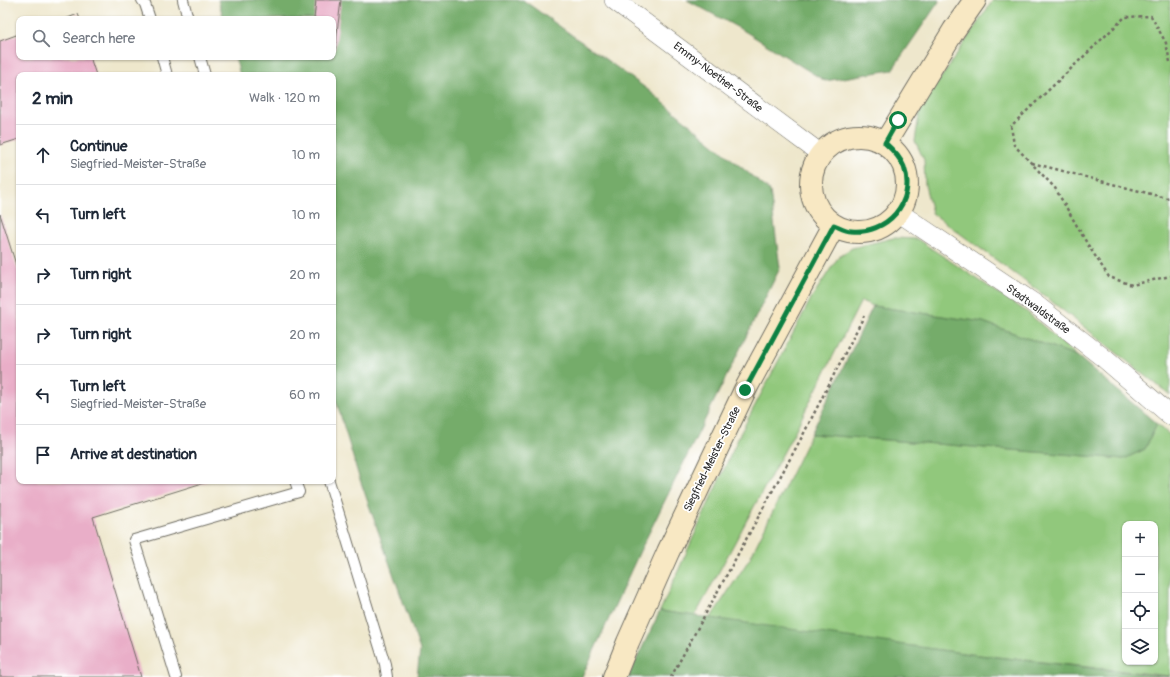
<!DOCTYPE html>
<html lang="en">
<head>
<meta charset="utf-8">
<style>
  body { margin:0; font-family:Pangolin,sans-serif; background:#f6f6f7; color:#1f2937 }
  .controls { position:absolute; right:12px; bottom:12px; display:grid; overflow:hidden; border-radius:8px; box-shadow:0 1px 3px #0004 }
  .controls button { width:36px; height:36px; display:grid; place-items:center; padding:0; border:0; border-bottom:1px solid #e0e1e3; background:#fff; color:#1f2937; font:20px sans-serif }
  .stop { position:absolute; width:12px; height:12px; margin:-9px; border:3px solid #0b8043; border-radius:50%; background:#fff }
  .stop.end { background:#0b8043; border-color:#fff; box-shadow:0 1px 4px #0008 }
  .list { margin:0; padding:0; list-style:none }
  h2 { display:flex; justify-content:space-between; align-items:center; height:52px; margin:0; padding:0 16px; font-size:17px }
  h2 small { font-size:13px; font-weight:400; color:#747a83 }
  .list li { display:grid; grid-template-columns:26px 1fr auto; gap:12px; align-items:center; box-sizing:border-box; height:60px; padding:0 16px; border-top:1px solid #e0e1e3 }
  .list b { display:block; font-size:15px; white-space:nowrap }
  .list p { margin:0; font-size:13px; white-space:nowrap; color:#747a83 }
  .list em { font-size:13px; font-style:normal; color:#747a83 }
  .icon { flex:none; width:22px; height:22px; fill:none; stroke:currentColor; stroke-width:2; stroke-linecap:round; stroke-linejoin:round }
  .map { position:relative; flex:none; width:1170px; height:677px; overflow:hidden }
  .search { position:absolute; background:#fff; box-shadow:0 1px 3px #0004; left:16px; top:16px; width:320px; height:44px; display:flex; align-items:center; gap:10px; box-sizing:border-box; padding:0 14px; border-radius:8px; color:#747a83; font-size:15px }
  .panel { position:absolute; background:#fff; box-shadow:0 1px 3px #0004; left:16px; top:72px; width:320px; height:412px; border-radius:8px }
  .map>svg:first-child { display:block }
</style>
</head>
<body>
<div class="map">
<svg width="1170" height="677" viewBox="0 0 1170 677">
  <rect width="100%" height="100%" fill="#fff"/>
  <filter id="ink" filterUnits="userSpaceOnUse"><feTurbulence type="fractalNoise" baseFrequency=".025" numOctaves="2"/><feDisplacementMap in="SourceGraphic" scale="8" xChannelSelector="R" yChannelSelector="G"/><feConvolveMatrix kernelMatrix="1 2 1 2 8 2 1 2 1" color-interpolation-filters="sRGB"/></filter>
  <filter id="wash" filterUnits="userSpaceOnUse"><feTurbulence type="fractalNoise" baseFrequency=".012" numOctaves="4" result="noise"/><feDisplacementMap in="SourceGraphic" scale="16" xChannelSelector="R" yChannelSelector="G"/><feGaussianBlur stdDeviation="0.9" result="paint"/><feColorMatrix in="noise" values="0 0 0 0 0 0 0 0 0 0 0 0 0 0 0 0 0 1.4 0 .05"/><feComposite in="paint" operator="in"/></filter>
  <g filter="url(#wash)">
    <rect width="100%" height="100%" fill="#eee7cc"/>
    <!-- green -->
    <path fill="#91c87b" stroke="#5e7a53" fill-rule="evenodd" d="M993,0H1170V395L1041,293L932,213L925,185L924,160L915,141L920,109Z
      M893,238L917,239L1027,312L1077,356L983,322L873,306L861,301L795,431L695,616L660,611L740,434L812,297L839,256L852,248Z
      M1157,424L1170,435V676L970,654L710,619L750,558L811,434L1124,459L1145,449ZM1125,524H1155V662H1125Z"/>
    <!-- forest -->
    <path fill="#74ac6b" stroke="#506c4b" d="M218,0H523L647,89L770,191L780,268L640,551L582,677H417L420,650L358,474L333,390V75H240L235,57H333V19H224Z
      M687,0H940L892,70L825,81L746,32Z
      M873,306L983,322L1077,356L1157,424L1145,449L1124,459L811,434Z
      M660,611L970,654L1170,677H628Z"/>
    <g id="blocks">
      <!-- building -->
      <path fill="#e9aec8" d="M316,0H341L335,49H333V19H314Z
        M78,14L80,19H65Z
        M19,34V57H90L96,75H19V139L0,145V41Z
        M0,214L19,274V481H209L93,517L141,677H0Z"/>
    </g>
  </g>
  <g filter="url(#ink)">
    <use href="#blocks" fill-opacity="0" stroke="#6f6d63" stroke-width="1"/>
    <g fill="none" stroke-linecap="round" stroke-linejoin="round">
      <!-- lane casing -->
      <g stroke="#6f6d63" stroke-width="12">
        <path id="lane" d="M142,0L145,4L150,19
          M183,0L188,19
          M162,57L167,75
          M200,57L205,75
          M329,481L385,664L387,677
          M176,677L134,540L299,492L295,481"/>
      </g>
      <!-- street casing -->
      <g stroke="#6f6d63" stroke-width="20">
        <path id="street" d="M614,0L821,154
          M898,212L1035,304L1105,359L1170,415"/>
      </g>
      <!-- secondary casing -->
      <g stroke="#6f6d63" stroke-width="24">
        <path id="secondary" d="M811 184a48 48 0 1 1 96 0a48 48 0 1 1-96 0Z
          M885,143L954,30L975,0
          M614,677L628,642L668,552L745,390L834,225"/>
      </g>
      <!-- path -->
      <path stroke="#6f6d63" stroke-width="2.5" stroke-dasharray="3 3" stroke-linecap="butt" d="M1170,62L1166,43L1151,16L1125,17L1011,126L1014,145L1055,188L1088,245L1109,277L1132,285L1170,276
        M1032,163L1166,198L1170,197
        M671,677L803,435L864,316"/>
      <!-- lane -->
      <use href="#lane" stroke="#fff" stroke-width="10"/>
      <!-- street -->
      <use href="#street" stroke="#fff" stroke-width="19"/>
      <!-- secondary -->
      <use href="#secondary" stroke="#f8e8c3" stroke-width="22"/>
    </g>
  </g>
  <g fill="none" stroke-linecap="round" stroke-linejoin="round" filter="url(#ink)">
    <!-- route -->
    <path stroke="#0b8043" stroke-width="5" d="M745,390L834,225C839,227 846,231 851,231C886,235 917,202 904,167C900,157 893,150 885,143L898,120"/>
  </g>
  <g text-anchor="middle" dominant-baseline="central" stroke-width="3.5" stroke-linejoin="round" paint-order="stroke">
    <!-- street labels -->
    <g font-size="11" fill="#2b2b2b" stroke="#fff">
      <text transform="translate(718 77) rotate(37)">Emmy-Noether-Straße</text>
      <text transform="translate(1038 309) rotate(36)">Stadtwaldstraße</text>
      <text transform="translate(712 459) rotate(-64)">Siegfried-Meister-Straße</text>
    </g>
  </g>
</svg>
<div class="controls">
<button>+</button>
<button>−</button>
<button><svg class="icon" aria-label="locate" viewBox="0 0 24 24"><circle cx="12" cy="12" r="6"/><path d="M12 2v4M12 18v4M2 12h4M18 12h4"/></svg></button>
<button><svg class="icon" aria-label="layers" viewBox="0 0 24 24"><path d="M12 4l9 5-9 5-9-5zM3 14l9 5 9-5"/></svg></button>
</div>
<div class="stop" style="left:898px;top:120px"></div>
<div class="stop end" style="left:745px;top:390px"></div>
<div class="search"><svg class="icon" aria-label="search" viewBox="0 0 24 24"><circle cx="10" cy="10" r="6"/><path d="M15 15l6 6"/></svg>Search here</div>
<section class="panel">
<h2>2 min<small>Walk · 120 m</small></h2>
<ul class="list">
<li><svg class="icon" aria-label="ahead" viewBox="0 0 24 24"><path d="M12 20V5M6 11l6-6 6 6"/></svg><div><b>Continue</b><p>Siegfried-Meister-Straße</p></div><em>10 m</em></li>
<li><svg class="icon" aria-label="left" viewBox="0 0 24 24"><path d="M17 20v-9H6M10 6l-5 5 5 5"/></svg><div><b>Turn left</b></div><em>10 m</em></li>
<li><svg class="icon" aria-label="right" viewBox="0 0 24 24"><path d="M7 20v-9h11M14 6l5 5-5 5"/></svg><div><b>Turn right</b></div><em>20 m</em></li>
<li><svg class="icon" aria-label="right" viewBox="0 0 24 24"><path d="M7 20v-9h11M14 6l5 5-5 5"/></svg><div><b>Turn right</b></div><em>20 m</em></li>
<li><svg class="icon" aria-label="left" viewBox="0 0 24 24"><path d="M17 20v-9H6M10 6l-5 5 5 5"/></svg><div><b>Turn left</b><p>Siegfried-Meister-Straße</p></div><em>60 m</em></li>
<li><svg class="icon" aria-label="arrive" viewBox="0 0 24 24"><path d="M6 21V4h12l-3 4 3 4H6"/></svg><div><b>Arrive at destination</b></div></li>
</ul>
</section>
</div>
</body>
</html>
